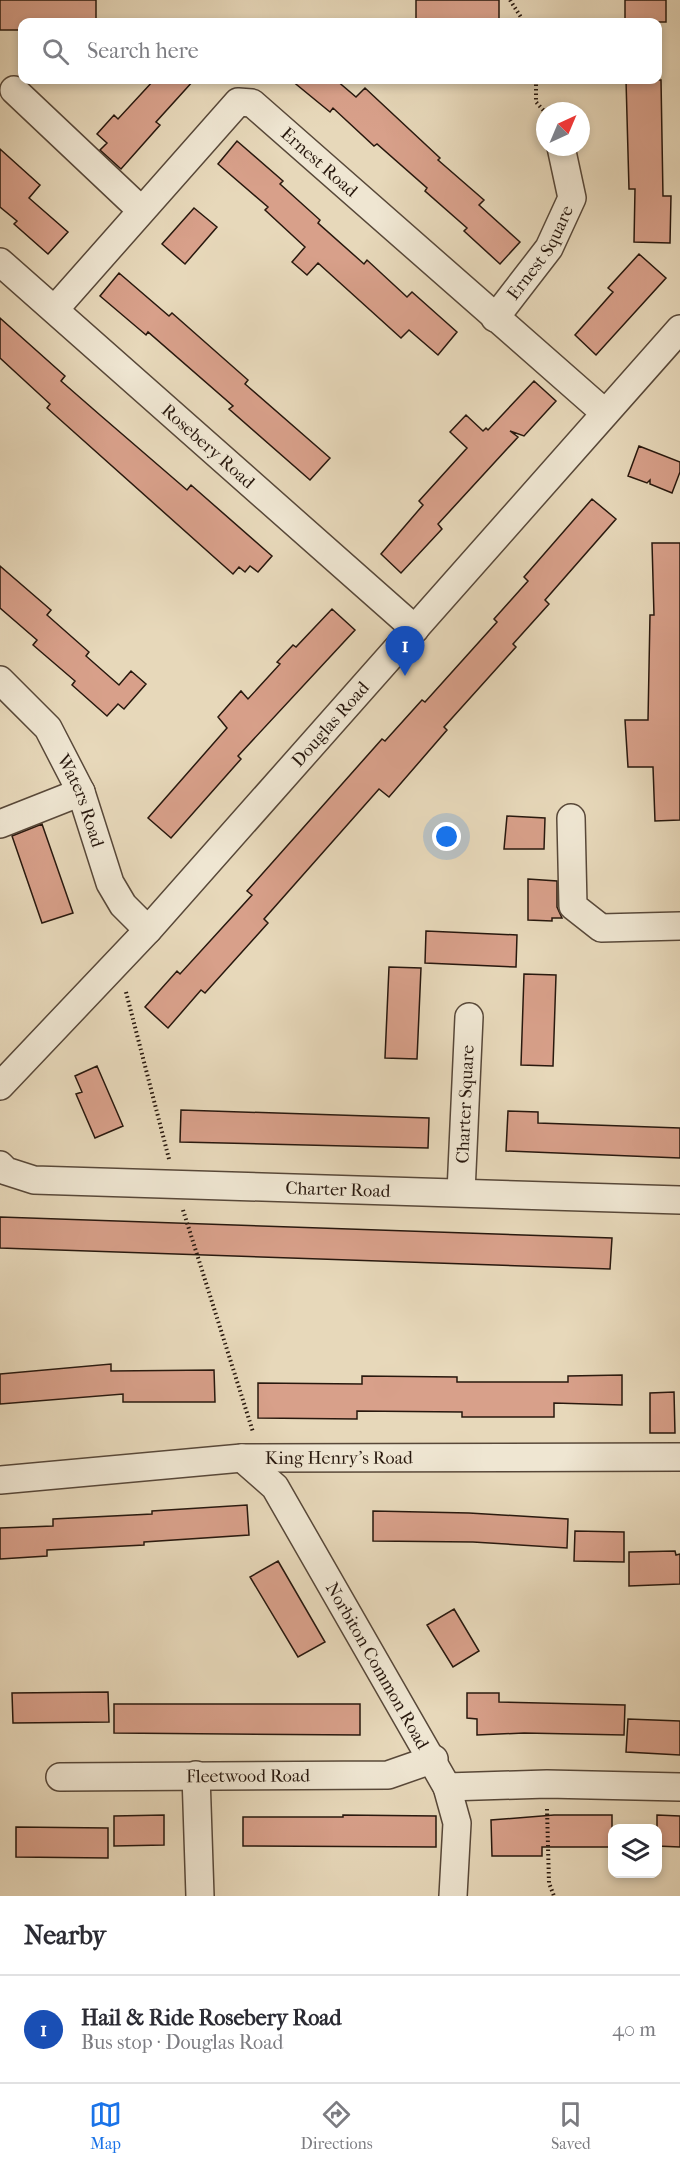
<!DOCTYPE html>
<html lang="en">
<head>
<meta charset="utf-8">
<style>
  body { margin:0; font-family:"IM FELL French Canon",serif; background:#f2f2f3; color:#2b2b33 }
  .controls { position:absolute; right:18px; bottom:18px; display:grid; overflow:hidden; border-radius:12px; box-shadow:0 3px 9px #0003 }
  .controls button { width:54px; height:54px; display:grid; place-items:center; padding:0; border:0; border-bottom:2px solid #e1e1e2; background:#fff; color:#2b2b33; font:30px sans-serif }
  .compass { position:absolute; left:536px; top:102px; width:54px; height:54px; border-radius:50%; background:#fff; box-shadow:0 3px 9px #0003; rotate:44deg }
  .you { position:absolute; left:447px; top:837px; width:21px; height:21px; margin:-15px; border:4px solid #fff; border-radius:50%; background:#1a73e8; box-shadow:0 0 0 9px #1a73e833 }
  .badge { display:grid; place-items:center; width:39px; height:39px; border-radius:50%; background:#1a73e8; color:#fff; font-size:20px; font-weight:700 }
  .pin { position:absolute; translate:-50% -50px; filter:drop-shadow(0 2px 3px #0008) }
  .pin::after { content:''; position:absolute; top:32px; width:21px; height:18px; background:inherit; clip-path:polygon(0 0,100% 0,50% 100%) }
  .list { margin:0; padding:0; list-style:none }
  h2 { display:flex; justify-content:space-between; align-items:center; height:78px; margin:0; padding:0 24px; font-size:26px }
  h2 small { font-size:20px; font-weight:400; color:#7c7c81 }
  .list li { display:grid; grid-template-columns:39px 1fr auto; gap:18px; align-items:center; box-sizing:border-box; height:108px; padding:0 24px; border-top:2px solid #e1e1e2 }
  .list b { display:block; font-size:22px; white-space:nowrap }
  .list p { margin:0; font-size:20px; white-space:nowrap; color:#7c7c81 }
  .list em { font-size:20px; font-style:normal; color:#7c7c81 }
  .icon { flex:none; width:33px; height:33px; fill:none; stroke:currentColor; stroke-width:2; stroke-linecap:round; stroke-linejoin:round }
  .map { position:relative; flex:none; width:680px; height:1896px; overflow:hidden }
  .search { position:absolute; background:#fff; box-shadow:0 3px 9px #0003; left:18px; right:18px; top:18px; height:66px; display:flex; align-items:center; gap:15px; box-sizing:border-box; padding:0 21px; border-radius:12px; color:#7c7c81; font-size:22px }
  .sheet { height:186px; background:#fff }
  nav { display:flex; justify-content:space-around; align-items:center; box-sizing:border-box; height:84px; border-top:2px solid #e1e1e2; background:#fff; font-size:16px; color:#7c7c81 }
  nav a { display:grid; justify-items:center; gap:3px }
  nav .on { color:#1a73e8 }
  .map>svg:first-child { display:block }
</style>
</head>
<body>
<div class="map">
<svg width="680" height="1896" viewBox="0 0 680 1896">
  <rect width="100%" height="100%" fill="#e7d8ba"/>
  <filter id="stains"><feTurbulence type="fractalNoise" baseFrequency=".00333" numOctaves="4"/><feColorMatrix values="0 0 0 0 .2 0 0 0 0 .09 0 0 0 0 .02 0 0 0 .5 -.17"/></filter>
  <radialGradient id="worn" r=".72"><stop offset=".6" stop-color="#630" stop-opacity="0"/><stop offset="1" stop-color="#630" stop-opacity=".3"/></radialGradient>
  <!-- building -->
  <path fill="#d8a08a" stroke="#28180e" stroke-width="1.5" d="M0,0H96V22H22V30H0Z
    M416,0H499V22H416Z
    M625,0H666V22H625Z
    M154,80H194L156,122L160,125L121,169L100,150L107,143L97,134L114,115L118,119Z
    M291,80H336L356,97L365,88L440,158L438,160L484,200L479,205L520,242L500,264L464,231L467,228L425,191L427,188L377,144L374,146L333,108L330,112Z
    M626,80H661L663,196H671L670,243L634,242L635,189H629Z
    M237,141L283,181L280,184L320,220L318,223L364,264L367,260L407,297L412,292L457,332L438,355L409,330L401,338L318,263L307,275L292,262L305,247L265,210L268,207L218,164Z
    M0,149L40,185L29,198L68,232L48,254L14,224L17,221L0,207Z
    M194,208L217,227L185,264L162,244Z
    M639,254L666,278L596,355L575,335L613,292L608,288Z
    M119,273L169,316L172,313L248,380L245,384L330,458L310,480L229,409L233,406L148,332L146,335L100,296Z
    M0,318L65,376L61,381L100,415L187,490L191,485L272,556L258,572L250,566L245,572L239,567L233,574L47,408L50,404L0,358Z
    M534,381L556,401L524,436L510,431L518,437L438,524L442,529L401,573L381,554L423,505L419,501L467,448L450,432L466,415L483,431L486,428L488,430Z
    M639,446L680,462V472L672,493L650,484V480L647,483L628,476Z
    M592,499L616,519L545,600L549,604L513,644L516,647L444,727L447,730L389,797L379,789L264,919L268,923L205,993L201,990L168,1028L145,1007L177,971L180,974L252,895L247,891L382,739L385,741L422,700L425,702L497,622L494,619L528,581L524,577Z
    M652,543H680V820L655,821L653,767H628L625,720H648L650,615H654Z
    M0,566L51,610L47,615L89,652L86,656L119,685L131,671L146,684L124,709L118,704L107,716L72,685L75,681L33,645L37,640L0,608Z
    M332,609L355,630L238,756L241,759L171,838L148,818L227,728L218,717L241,691L248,699L280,664L277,662L293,645L296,647Z
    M507,816L545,818L544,849H504Z
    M42,824L73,913L42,923L12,836Z
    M528,879L557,881V907L562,918H552V921L528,920Z
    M426,931L517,935L516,967L425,963Z
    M389,967L421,968L417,1059L385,1058Z
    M524,974L556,975L553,1066L521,1065Z
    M97,1066L123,1126L95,1138L76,1094L82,1092L75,1076Z
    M181,1110L429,1118L428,1148L180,1142Z
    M508,1111L538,1112V1123L680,1128V1158L506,1151Z
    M0,1217L612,1238L610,1269L0,1248Z
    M111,1364V1371L214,1370L215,1402H123V1394L0,1404V1374Z
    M622,1375V1405L554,1403V1417H462V1412L357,1411V1419L258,1418V1383L362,1384V1376L457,1377V1382H568V1376Z
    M674,1392L675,1433H650V1393Z
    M247,1505L249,1535L144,1542V1545L47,1550V1556L0,1559V1528L53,1526V1519L152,1514V1511Z
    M373,1511L469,1513L568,1519L567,1548L473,1542L373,1541Z
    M575,1531L624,1532V1562L574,1561Z
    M675,1551L676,1555L680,1554V1584L629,1586V1552Z
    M278,1561L325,1642L298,1657L250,1577Z
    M454,1609L479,1651L453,1667L427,1625Z
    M108,1692L109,1722L13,1723L12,1693Z
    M467,1693H499V1702L625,1705L624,1735L524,1733L477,1735V1719L467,1718Z
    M114,1704H360V1735L114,1733Z
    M628,1719L680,1721V1755L626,1752Z
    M164,1815V1845L114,1846V1816Z
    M343,1815L436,1816V1847L243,1846V1817H343Z
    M554,1815H612V1847H542V1856H492L491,1820Z
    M657,1815L680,1816V1847L657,1846Z
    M16,1827L108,1828V1858L16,1857Z"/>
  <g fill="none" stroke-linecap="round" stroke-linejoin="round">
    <!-- minor casing -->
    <g stroke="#584839" stroke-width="30">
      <g id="minor">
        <path d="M14,90L141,210"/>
        <path id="s1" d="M0,262L415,629"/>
        <path id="s2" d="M55,309L238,102L252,103L605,413"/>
        <path id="s3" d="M495,318L549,248L572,198L561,147"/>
        <path id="s4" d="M0,680L48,728L81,792L110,883L123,905L148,930"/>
        <path d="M571,818L573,906L601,928L680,926"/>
        <path d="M0,824L81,792"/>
        <path id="s5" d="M0,1086L148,930L680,329"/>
        <path id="s6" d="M0,1165L6,1171L34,1180L680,1200"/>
        <path id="s7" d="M461,1192L469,1017"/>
        <path id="s8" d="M242,1458L275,1487L447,1787L457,1823L453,1896"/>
        <path id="s9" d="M0,1480L242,1458L680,1457"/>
        <path d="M196,1775L200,1896"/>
        <path id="s10" d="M60,1777L388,1775L434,1759"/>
        <path d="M447,1787L547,1784L680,1787"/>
      </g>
    </g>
    <!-- path -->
    <path stroke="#28180e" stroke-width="4" stroke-dasharray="1.5 3" stroke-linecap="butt" d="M510,0L524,22
      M536,80V102L545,112
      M126,992L169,1159
      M183,1210L253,1432
      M547,1809L549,1883L554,1896"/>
    <!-- minor -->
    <use href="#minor" stroke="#efe6d2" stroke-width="27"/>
  </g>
  <g text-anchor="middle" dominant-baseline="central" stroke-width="6" stroke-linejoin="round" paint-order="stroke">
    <!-- street labels -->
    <g font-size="18" fill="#28180e" stroke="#efe6d2">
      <text stroke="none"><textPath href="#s2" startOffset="380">Ernest Road</textPath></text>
      <text stroke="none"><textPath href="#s3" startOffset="80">Ernest Square</textPath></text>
      <text stroke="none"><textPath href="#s1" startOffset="278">Rosebery Road</textPath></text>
      <text stroke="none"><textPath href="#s5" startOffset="490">Douglas Road</textPath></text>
      <text stroke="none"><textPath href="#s4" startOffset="148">Waters Road</textPath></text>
      <text stroke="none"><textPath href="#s7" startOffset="88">Charter Square</textPath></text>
      <text stroke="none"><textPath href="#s6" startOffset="342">Charter Road</textPath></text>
      <text stroke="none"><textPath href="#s9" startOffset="340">King Henry's Road</textPath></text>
      <text stroke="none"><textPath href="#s8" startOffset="250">Norbiton Common Road</textPath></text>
      <text stroke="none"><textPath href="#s10" startOffset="188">Fleetwood Road</textPath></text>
    </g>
  </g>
  <rect width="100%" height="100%" filter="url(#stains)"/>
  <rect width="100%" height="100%" fill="url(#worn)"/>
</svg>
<div class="controls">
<button><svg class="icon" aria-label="layers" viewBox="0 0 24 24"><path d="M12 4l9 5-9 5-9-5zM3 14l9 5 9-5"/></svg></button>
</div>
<svg class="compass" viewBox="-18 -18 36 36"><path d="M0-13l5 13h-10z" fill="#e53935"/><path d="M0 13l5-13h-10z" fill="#7c7c81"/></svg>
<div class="you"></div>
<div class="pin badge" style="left:405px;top:676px;background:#1a4fb4">1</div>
<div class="search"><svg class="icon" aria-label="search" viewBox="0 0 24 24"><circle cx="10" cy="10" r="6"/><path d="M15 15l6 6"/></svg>Search here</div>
</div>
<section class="sheet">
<h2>Nearby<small></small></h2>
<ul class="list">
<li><span class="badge" style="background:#1a4fb4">1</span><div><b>Hail &amp; Ride Rosebery Road</b><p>Bus stop · Douglas Road</p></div><em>40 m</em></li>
</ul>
</section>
<nav>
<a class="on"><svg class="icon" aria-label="map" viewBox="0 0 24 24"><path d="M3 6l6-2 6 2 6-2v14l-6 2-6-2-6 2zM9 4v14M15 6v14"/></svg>Map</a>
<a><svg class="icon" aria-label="directions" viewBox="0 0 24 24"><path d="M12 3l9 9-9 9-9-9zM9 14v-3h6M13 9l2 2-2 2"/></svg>Directions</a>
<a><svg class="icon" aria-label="saved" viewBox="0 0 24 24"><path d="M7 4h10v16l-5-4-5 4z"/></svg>Saved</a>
</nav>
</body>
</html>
